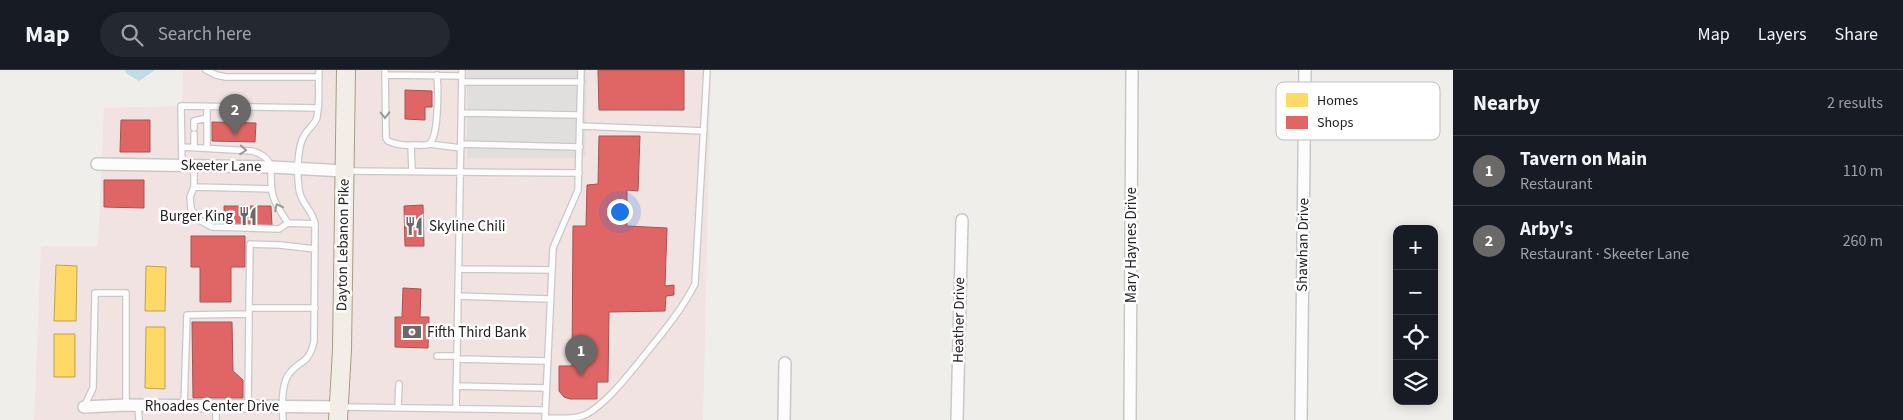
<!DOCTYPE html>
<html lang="en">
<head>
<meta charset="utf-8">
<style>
  body { margin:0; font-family:"Source Sans 3",sans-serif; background:#242831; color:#f1f3f6 }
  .controls { position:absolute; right:15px; bottom:15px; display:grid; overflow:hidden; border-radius:10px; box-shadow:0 2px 12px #0003 }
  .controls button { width:45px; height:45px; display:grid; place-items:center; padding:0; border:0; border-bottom:1px solid #363941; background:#171b24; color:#f1f3f6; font:25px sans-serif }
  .you { position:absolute; left:619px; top:141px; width:18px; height:18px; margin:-12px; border:4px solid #fff; border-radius:50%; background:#1a73e8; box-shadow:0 0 0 8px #1a73e833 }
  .badge { display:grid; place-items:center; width:32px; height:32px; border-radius:50%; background:#6a6968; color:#fff; font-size:16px; font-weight:700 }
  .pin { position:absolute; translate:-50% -41px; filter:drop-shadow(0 1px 2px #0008) }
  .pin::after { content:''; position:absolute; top:26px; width:18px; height:15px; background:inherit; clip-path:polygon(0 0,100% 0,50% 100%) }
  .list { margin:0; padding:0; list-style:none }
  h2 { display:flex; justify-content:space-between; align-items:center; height:65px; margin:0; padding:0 20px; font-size:21px }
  h2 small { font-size:16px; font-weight:400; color:#9ea1a6 }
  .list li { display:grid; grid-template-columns:32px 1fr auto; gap:15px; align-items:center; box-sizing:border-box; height:70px; padding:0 20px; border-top:1px solid #363941 }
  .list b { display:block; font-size:19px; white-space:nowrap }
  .list p { margin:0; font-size:16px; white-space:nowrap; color:#9ea1a6 }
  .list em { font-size:16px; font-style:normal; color:#9ea1a6 }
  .icon { flex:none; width:28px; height:28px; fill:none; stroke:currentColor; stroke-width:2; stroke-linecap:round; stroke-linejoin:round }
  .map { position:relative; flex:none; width:1453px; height:350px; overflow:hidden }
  header { display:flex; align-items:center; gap:30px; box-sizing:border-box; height:70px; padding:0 25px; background:#171b24; border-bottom:1px solid #363941 }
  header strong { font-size:24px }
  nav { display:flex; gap:28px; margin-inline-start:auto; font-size:18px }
  .search { width:350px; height:45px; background:#242831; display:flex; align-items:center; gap:12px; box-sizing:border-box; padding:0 18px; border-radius:28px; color:#9ea1a6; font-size:19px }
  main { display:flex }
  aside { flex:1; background:#171b24 }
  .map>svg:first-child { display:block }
</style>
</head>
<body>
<header>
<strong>Map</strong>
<div class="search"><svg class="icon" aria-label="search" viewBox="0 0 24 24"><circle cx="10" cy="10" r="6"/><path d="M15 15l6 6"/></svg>Search here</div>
<nav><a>Map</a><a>Layers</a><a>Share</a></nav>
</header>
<main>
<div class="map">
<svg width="1453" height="350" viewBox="0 0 1453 350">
  <rect width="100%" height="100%" fill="#f0eeeb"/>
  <!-- commercial -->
  <path fill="#f1e3e1" d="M183,0H711L703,350H34L41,176H98L104,38L182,36Z"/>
  <!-- parking -->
  <path fill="#e0dfde" d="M467,0H587L585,88H467Z"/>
  <!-- water -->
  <path fill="#bfdbe3" d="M125,0H155L139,11L126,3Z"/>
  <!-- homes -->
  <path fill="#ffd966" stroke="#bda252" d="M56,195L77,196L76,251H54Z
    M146,196L166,197L165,241H145Z
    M146,257H165V319L145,318Z
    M54,264H75V307H54Z"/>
  <!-- shops -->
  <path fill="#e06666" stroke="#a75252" d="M598,0H684V40H599Z
    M405,20L432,21V37H425V50L405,49Z
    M121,50H150V82H120Z
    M212,52L256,53L255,72L212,71Z
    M599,66H640L638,121L627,120V156L667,158L665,216L674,215V225L666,226L665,241L609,242L608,312H597V329H570L564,327L559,321V296H572L573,156H586L587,115L598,114Z
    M104,110H144V138L104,137Z
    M423,135L424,176H405L404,136Z
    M224,136H271L272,156H224Z
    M191,166H245V197H231V232H200V197H191Z
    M403,218L421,219L420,247H429L428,278L395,277V247H402Z
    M192,252H232L233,301L243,310V328H193Z"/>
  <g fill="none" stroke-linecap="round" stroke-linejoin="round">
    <!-- service casing -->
    <g stroke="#c9c8c7" stroke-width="8">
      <path id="service" d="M206,0L216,5L226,7H318
        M385,0L386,68L388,71C397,75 404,76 414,75C418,75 426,76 429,74C439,68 438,17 437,5
        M385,5L462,6
        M462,12H581
        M207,37V77
        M462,43L580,45
        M580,56L704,61
        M194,58V51L207,48
        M194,64V77
        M429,74L461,78
        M461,74L580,77
        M411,75L412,100
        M182,77L252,81C280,89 267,105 273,126C276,136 282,144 288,153
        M182,95L181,36L318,38
        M194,96V117L272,119
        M346,101L579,103
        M194,117L190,127L191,139L201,151L212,157L279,159L288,153L315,154
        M459,199L551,200
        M458,226L550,229
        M249,238L250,174L280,175L315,179
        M249,241V238H315
        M437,286H457
        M457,289L547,291
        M456,316L546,318
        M138,336L139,350
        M184,336L187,245L249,244L248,336
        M84,337L93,318L95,223H126V335
        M341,337L545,340
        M398,338L399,314
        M456,339L462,0
        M545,348C558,348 575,350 587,344C607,332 624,310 639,292C659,267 680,243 695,214L707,0
        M216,350V336
        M283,350C282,337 281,319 287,307C297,290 309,296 314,271L315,154C313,140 300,133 299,119C297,106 297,77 304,66C307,59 316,54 317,47C320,32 318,15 319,0
        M545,350L553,178L578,120L581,0"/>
    </g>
    <!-- minor casing -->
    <g stroke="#c9c8c7" stroke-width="14">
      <path id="minor" d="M97,94L272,97L344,101
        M84,337L126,335L339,337
        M784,350L785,293
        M957,350L962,150
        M1130,350L1132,0
        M1301,350L1305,0"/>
    </g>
    <!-- primary casing -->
    <g stroke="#a79c86" stroke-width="20">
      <path id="primary" d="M338,350L342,280L346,0"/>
    </g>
    <!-- service -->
    <use href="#service" stroke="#fdfcfc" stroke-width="5.5"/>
    <!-- minor -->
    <use href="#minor" stroke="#fdfcfc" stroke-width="11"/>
    <!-- primary -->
    <use href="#primary" stroke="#f3ede7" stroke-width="18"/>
  </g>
  <!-- one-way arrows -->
  <defs><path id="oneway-chevron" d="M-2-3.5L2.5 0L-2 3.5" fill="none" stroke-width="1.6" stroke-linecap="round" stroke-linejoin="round" transform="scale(1.25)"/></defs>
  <g stroke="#9a9a9a">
    <use href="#oneway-chevron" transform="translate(385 45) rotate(89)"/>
    <use href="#oneway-chevron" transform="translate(243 80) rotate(4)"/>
    <use href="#oneway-chevron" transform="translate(278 137) rotate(-117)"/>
  </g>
  <!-- icons -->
  <defs>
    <g id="restaurant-bare" transform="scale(1.5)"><path d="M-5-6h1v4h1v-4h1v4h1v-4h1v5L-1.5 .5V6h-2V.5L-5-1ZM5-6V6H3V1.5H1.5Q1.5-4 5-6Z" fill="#6a6968" stroke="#fff" stroke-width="2.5" paint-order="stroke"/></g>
    <g id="bank-bare" transform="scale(1.5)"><path d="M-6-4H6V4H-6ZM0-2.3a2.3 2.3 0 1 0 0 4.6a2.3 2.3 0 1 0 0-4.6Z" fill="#6a6968" stroke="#fff" stroke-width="2.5" paint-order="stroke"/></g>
  </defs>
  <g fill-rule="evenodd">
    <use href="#restaurant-bare" x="248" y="146"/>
    <use href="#restaurant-bare" x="414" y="156"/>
    <use href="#bank-bare" x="412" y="262"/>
  </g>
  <g text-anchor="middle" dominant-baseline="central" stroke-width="5" stroke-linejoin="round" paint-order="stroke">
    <!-- street labels -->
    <g font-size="15" fill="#222" stroke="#fff">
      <text transform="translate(221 96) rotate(1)">Skeeter Lane</text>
      <text transform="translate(343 175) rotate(-89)">Dayton Lebanon Pike</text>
      <text transform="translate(1131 175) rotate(-90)">Mary Haynes Drive</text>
      <text transform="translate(1303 175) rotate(-89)">Shawhan Drive</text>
      <text transform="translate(959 250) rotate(-89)">Heather Drive</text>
      <text x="212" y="336">Rhoades Center Drive</text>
    </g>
    <!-- poi labels -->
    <g font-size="15" fill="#222" stroke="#fff" text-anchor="start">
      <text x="233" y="146" text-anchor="end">Burger King</text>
      <text x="429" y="156">Skyline Chili</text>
      <text x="427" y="262">Fifth Third Bank</text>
    </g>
  </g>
  <!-- legend -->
  <rect x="1276" y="12" width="164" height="58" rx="8" fill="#fff" stroke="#bdbdbd" stroke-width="1"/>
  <rect x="1286" y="23" width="22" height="14" fill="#ffd966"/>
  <rect x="1286" y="46" width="22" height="13" fill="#e06666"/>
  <g font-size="14" fill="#222">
    <text x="1317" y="35">Homes</text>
    <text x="1317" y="57">Shops</text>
  </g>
</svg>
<div class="controls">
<button>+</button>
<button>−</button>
<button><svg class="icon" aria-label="locate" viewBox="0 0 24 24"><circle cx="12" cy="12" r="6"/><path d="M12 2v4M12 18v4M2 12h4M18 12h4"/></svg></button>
<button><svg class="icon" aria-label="layers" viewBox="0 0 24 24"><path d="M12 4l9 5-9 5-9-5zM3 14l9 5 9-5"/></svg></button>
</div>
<div class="you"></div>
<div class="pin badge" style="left:581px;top:306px">1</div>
<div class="pin badge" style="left:235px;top:65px">2</div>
</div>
<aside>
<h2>Nearby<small>2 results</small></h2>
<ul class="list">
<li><span class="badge">1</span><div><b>Tavern on Main</b><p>Restaurant</p></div><em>110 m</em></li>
<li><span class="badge">2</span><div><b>Arby's</b><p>Restaurant · Skeeter Lane</p></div><em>260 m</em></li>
</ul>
</aside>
</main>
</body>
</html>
